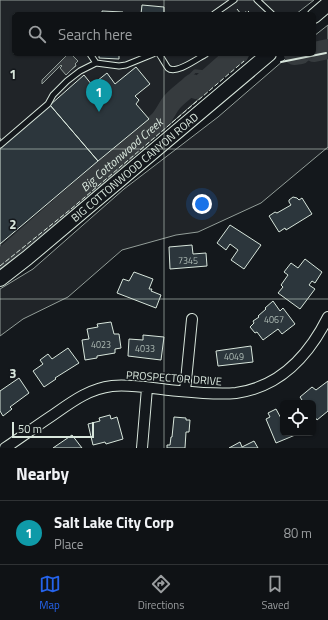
<!DOCTYPE html>
<html lang="en">
<head>
<meta charset="utf-8">
<style>
  body { margin:0; font-family:"Titillium Web",sans-serif; background:#181b1e; color:#f1f3f6 }
  .controls { position:absolute; right:12px; bottom:12px; display:grid; overflow:hidden; border-radius:6px; box-shadow:0 1px 3px #0004 }
  .controls button { width:36px; height:36px; display:grid; place-items:center; padding:0; border:0; border-bottom:1px solid #2f3234; background:#0f1215; color:#f1f3f6; font:20px sans-serif }
  .scale { position:absolute; left:12px; bottom:10px; width:82px; box-sizing:border-box; padding-left:4px; border:2px solid #d8e6dc; border-top:0; font-size:11px; line-height:14px; white-space:nowrap; color:#d8e6dc; -webkit-text-stroke:3px #14181c; paint-order:stroke }
  .you { position:absolute; left:202px; top:204px; width:14px; height:14px; margin:-10px; border:3px solid #fff; border-radius:50%; background:#1a73e8; box-shadow:0 0 0 6px #1a73e833 }
  .badge { display:grid; place-items:center; width:26px; height:26px; border-radius:50%; background:#2563eb; color:#fff; font-size:13px; font-weight:700 }
  .pin { position:absolute; translate:-50% -33px; filter:drop-shadow(0 1px 2px #0008) }
  .pin::after { content:''; position:absolute; top:21px; width:14px; height:12px; background:inherit; clip-path:polygon(0 0,100% 0,50% 100%) }
  .list { margin:0; padding:0; list-style:none }
  h2 { display:flex; justify-content:space-between; align-items:center; height:52px; margin:0; padding:0 16px; font-size:17px }
  h2 small { font-size:13px; font-weight:400; color:#9b9ea0 }
  .list li { display:grid; grid-template-columns:26px 1fr auto; gap:12px; align-items:center; box-sizing:border-box; height:64px; padding:0 16px; border-top:1px solid #2f3234 }
  .list b { display:block; font-size:15px; white-space:nowrap }
  .list p { margin:0; font-size:13px; white-space:nowrap; color:#9b9ea0 }
  .list em { font-size:13px; font-style:normal; color:#9b9ea0 }
  .icon { flex:none; width:22px; height:22px; fill:none; stroke:currentColor; stroke-width:2; stroke-linecap:round; stroke-linejoin:round }
  .map { position:relative; flex:none; width:328px; height:448px; overflow:hidden }
  .search { position:absolute; background:#0f1215; box-shadow:0 1px 3px #0004; left:12px; right:12px; top:12px; height:44px; display:flex; align-items:center; gap:10px; box-sizing:border-box; padding:0 14px; border-radius:6px; color:#9b9ea0; font-size:15px }
  .sheet { height:116px; background:#0f1215 }
  nav { display:flex; justify-content:space-around; align-items:center; box-sizing:border-box; height:56px; border-top:1px solid #2f3234; background:#0f1215; font-size:11px; color:#9b9ea0 }
  nav a { display:grid; justify-items:center; gap:2px }
  nav .on { color:#2563eb }
  .map>svg:first-child { display:block }
</style>
</head>
<body>
<div class="map">
<svg width="328" height="448" viewBox="0 0 328 448">
  <rect width="100%" height="100%" fill="#14181c"/>
  <!-- green -->
  <path fill="#202428" stroke="#939e99" d="M0,0H314L296,14H14V54H68L42,83L61,64L66,74L76,66L73,56L75,54H231L200,80L197,78L186,87L179,89L188,99L230,63L234,60H243L250,54L37,241L0,267Z
    M328,25V147L261,203L198,232L176,235L122,250L68,297L23,319L0,336V289L33,269L124,189L218,117L291,54H314V36Z"/>
  <!-- water -->
  <path fill="#363b3e" stroke="#939e99" d="M68,54H75L73,56L78,61L75,64L76,65L66,75L60,68L62,66L61,65L42,84V80Z
    M231,54H249L243,60H234L230,63L188,99L179,89L184,85L186,87L197,77L200,80Z"/>
  <g fill="none" stroke-linecap="round" stroke-linejoin="round">
    <!-- stream -->
    <path stroke="#363b3e" stroke-width="3.5" d="M187,79L195,71L204,72L208,77
      M172,102L177,87L187,79L192,84
      M159,121L189,95"/>
    <!-- river -->
    <g stroke="#363b3e" stroke-width="20">
      <path d="M314,52L328,49"/>
      <path d="M294,55L301,54"/>
      <path id="s1" d="M0,260L159,121C165,115 167,108 172,102C177,96 186,90 192,84L196,89L230,59L239,54"/>
    </g>
  </g>
  <!-- building -->
  <path fill="#2c363c" stroke="#d8e6dc" d="M142,5L164,7V14H141Z
    M102,11L123,12V14H102Z
    M99,54H119V59L99,58Z
    M136,67L150,84L135,96L139,100L136,104L149,119L98,161L50,105L84,75L92,85L107,73L115,84Z
    M50,105L98,161L0,244V147Z
    M293,197L297,198L299,200L302,198L312,214L286,230L285,228L279,232L269,216L275,212L277,213L291,205L289,202V200Z
    M230,225L261,245L244,269L231,260L238,250L230,244L226,250L217,243Z
    M192,245L193,254L206,253L207,266L170,269L169,247Z
    M305,259L322,272L315,283L312,281L309,285L315,289L300,309L278,293L283,287L281,285L288,275L284,272L291,263L298,268Z
    M134,272L153,279L149,289H152L151,291L161,295L156,308L117,293L123,279L129,281Z
    M273,301L280,311L283,308L295,324L282,334L278,329L263,340L257,332L255,333L250,327L254,323L253,321L259,317L258,316L266,309L265,308Z
    M111,322L114,334H119L121,348L115,349V353L97,356V358L85,360L82,340L89,339L87,329L98,327L97,324Z
    M143,335L164,337L161,360L128,356L129,339L143,340Z
    M251,346L253,362L218,366L216,351Z
    M68,348L79,363L55,378L56,379L44,387L33,371L43,364L40,360L48,354L52,359Z
    M19,378L29,393L10,407L12,409L3,416L0,411V391Z
    M328,381V411L317,420L313,414V403H304L300,397L312,387L316,390Z
    M276,409L283,422V433H300L276,443L266,419L270,417L268,413Z
    M110,415L111,419L117,417L123,439L106,444L105,442L93,445L88,424L100,421L99,418Z
    M174,417L186,418V420H190L189,432H186L185,448H167V445H170L171,437H172Z
    M72,435L82,448H53Z
    M254,441L258,448H229L240,442L242,447Z"/>
  <g fill="none" stroke-linecap="round" stroke-linejoin="round">
    <!-- service casing -->
    <g stroke="#d8e6dc" stroke-width="7">
      <path id="service" d="M257,0L272,14
        M214,14L234,0
        M90,54L96,63L119,66L126,65L153,54
        M159,54C162,58 165,64 168,68C176,75 198,58 206,54
        M0,145L48,104L53,95L67,81L80,71L96,63"/>
    </g>
    <!-- minor casing -->
    <g stroke="#d8e6dc" stroke-width="12">
      <path id="minor" d="M185,391L192,319
        M5,448C20,438 35,427 50,417C69,404 87,389 112,386C131,384 150,388 169,390C191,392 214,395 236,393C280,387 309,355 328,317
        M142,448L147,388"/>
    </g>
    <!-- secondary casing -->
    <g stroke="#d8e6dc" stroke-width="16">
      <g id="secondary">
        <path d="M314,16L328,4"/>
        <path id="s2" d="M0,279L27,258L269,54"/>
      </g>
    </g>
    <!-- service -->
    <use href="#service" stroke="#14181c" stroke-width="5"/>
    <!-- minor -->
    <use href="#minor" stroke="#14181c" stroke-width="10"/>
    <!-- secondary -->
    <use href="#secondary" stroke="#14181c" stroke-width="14"/>
    <!-- fence -->
    <path stroke="#d8e6dc" stroke-width="1" stroke-dasharray="5 2" stroke-linecap="butt" d="M237,9L241,14L248,11L251,14
      M0,139H1
      M0,266L71,209L244,61"/>
    <!-- wall -->
    <path stroke="#d8e6dc" stroke-width="2" d="M281,62L326,53"/>
  </g>
  <!-- grid -->
  <path fill="none" stroke="#d8e6dc" stroke-width="1" stroke-opacity="0.55" d="M164,0V14M164,54V448M0,149H328M0,299H328"/>
  <g text-anchor="middle" dominant-baseline="central" stroke-width="3" stroke-linejoin="round" paint-order="stroke">
    <!-- number labels -->
    <g font-size="9" fill="#adbab4">
      <text x="188" y="260">7345</text>
      <text x="274" y="319">4067</text>
      <text x="101" y="344">4023</text>
      <text x="145" y="348">4033</text>
      <text x="234" y="356">4049</text>
    </g>
    <!-- street labels -->
    <g font-size="11" fill="#d8e6dc" stroke="#14181c">
      <text stroke="none"><textPath href="#s2" startOffset="175">BIG COTTONWOOD CANYON ROAD</textPath></text>
      <text transform="translate(174 378) rotate(4)">PROSPECTOR DRIVE</text>
    </g>
    <!-- water labels -->
    <g font-size="12" font-style="italic" fill="#d8e6dc" stroke="#14181c">
      <text stroke="none"><textPath href="#s1" startOffset="161">Big Cottonwood Creek</textPath></text>
    </g>
  </g>
  <g font-size="13" text-anchor="middle" font-weight="bold" fill="#d8e6dc" stroke="#14181c" stroke-width="3" stroke-linejoin="round" paint-order="stroke">
    <text x="13" y="79">1</text>
    <text x="13" y="229">2</text>
    <text x="13" y="378">3</text>
  </g>
</svg>
<div class="controls">
<button><svg class="icon" aria-label="locate" viewBox="0 0 24 24"><circle cx="12" cy="12" r="6"/><path d="M12 2v4M12 18v4M2 12h4M18 12h4"/></svg></button>
</div>
<div class="scale">50 m</div>
<div class="you"></div>
<div class="pin badge" style="left:99px;top:112px;background:#0f9aa8">1</div>
<div class="search"><svg class="icon" aria-label="search" viewBox="0 0 24 24"><circle cx="10" cy="10" r="6"/><path d="M15 15l6 6"/></svg>Search here</div>
</div>
<section class="sheet">
<h2>Nearby<small></small></h2>
<ul class="list">
<li><span class="badge" style="background:#0f9aa8">1</span><div><b>Salt Lake City Corp</b><p>Place</p></div><em>80 m</em></li>
</ul>
</section>
<nav>
<a class="on"><svg class="icon" aria-label="map" viewBox="0 0 24 24"><path d="M3 6l6-2 6 2 6-2v14l-6 2-6-2-6 2zM9 4v14M15 6v14"/></svg>Map</a>
<a><svg class="icon" aria-label="directions" viewBox="0 0 24 24"><path d="M12 3l9 9-9 9-9-9zM9 14v-3h6M13 9l2 2-2 2"/></svg>Directions</a>
<a><svg class="icon" aria-label="saved" viewBox="0 0 24 24"><path d="M7 4h10v16l-5-4-5 4z"/></svg>Saved</a>
</nav>
</body>
</html>
